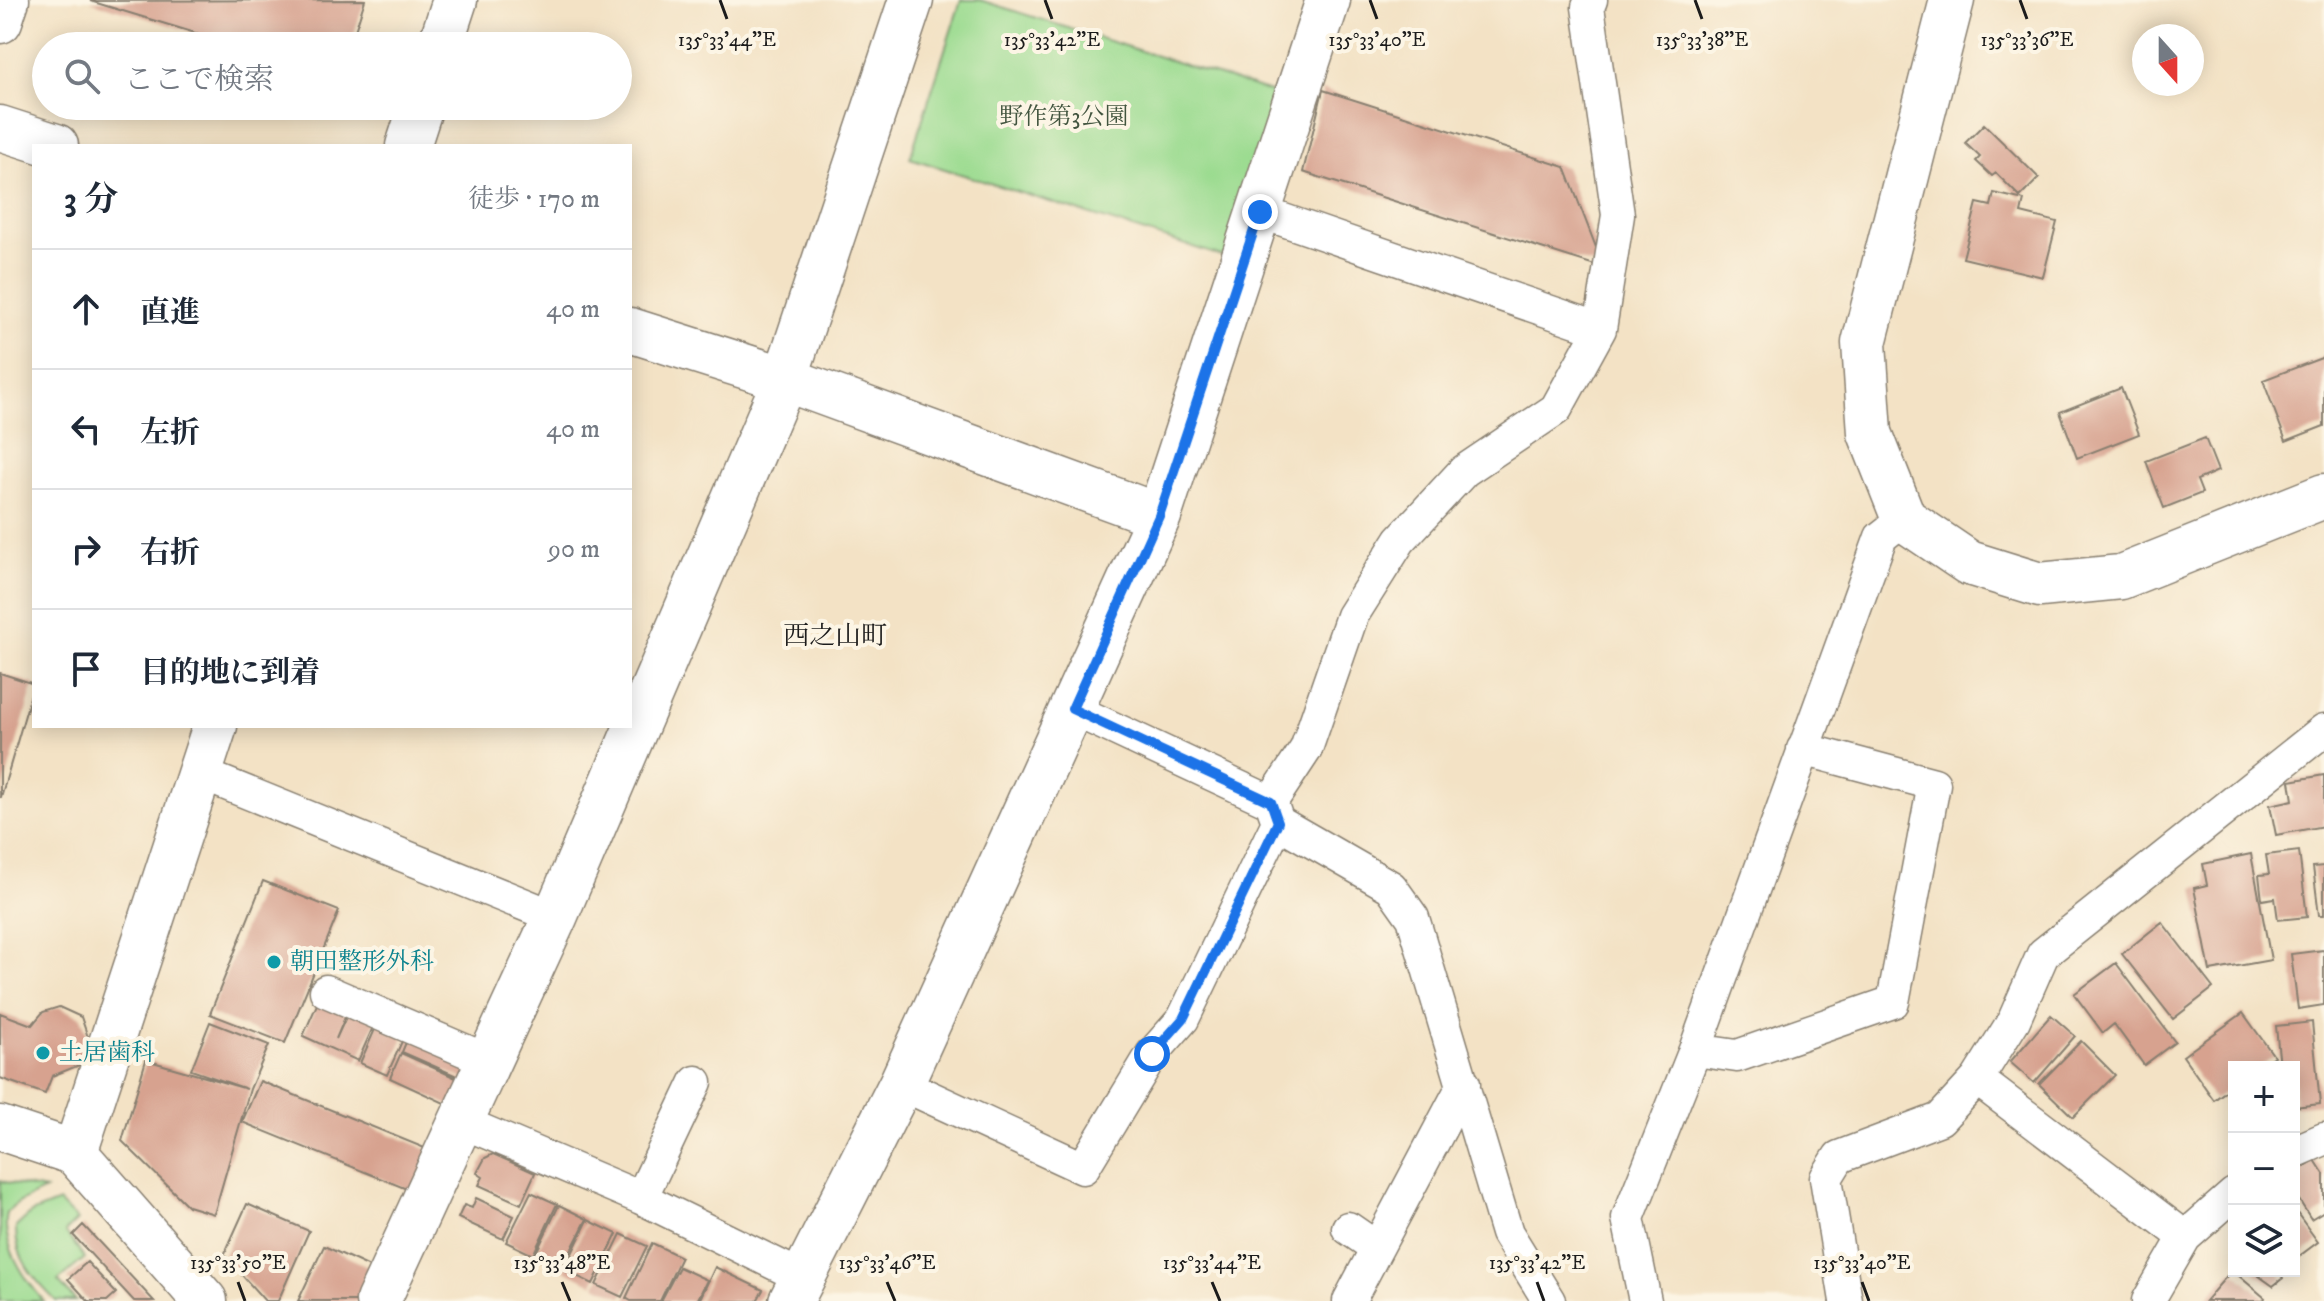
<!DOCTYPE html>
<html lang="ja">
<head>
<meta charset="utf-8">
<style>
  body { margin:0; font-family:"IM FELL DW Pica","Noto Serif JP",serif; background:#f2f2f3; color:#1f2937 }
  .controls { position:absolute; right:24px; bottom:24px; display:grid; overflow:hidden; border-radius:0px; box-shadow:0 4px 20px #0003 }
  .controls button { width:72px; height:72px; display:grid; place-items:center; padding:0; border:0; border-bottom:2px solid #e0e1e3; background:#fff; color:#1f2937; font:40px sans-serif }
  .compass { position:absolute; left:2132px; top:24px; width:72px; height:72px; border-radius:50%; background:#fff; box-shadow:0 4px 20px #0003; rotate:159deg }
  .stop { position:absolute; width:24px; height:24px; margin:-18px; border:6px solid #1a73e8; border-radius:50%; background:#fff }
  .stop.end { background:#1a73e8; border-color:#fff; box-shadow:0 2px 8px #0008 }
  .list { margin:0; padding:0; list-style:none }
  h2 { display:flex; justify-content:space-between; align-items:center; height:104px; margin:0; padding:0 32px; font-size:34px }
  h2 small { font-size:26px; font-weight:400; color:#747a83 }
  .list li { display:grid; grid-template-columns:52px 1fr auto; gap:24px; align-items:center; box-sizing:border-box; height:120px; padding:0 32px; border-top:2px solid #e0e1e3 }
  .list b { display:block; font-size:30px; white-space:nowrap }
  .list em { font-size:26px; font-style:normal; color:#747a83 }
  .icon { flex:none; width:44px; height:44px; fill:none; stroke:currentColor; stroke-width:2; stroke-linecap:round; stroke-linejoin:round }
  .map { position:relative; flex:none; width:2324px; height:1301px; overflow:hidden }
  .search { position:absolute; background:#fff; box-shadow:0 4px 20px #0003; left:32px; top:32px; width:600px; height:88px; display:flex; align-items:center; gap:20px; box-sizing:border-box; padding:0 28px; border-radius:44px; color:#747a83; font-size:30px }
  .panel { position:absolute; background:#fff; box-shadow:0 4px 20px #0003; left:32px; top:144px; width:600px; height:584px; border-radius:0px }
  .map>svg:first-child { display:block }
</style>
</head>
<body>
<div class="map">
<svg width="2324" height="1301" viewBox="0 0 2324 1301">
  <rect width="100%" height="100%" fill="#fcf5e5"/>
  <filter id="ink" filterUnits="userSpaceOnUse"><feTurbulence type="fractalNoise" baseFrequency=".0125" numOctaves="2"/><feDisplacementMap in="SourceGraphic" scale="16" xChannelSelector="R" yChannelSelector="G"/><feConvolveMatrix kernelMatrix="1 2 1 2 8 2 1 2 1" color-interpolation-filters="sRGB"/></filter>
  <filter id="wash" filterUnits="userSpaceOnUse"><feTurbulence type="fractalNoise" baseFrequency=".006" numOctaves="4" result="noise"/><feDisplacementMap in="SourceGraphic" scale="32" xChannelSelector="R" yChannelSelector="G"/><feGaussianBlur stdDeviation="1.8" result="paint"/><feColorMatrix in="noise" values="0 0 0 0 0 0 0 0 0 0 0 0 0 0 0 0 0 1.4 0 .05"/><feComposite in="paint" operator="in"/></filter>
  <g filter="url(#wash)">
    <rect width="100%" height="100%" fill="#f3e2c5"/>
    <!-- green -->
    <path fill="#9bdb90" stroke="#5c7c56" stroke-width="2" d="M961,0H980L1286,97L1234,260L910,158Z
      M0,1181L45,1190C32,1196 16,1202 7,1213C0,1243 26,1281 44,1301H0Z
      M59,1202L77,1220L65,1232L85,1258L58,1281L76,1301H56C34,1279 15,1259 16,1227L31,1213Z"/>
    <g id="blocks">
      <!-- building -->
      <path fill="#d7a28f" d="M365,0L350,46H238L90,1Z
        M1323,90L1565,167L1604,268L1303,172Z
        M1984,124L2039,178L2020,197L1996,173L1992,176L1976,161L1980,157L1965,143Z
        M1994,193L2024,200L2021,213L2057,222L2043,277L1963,258L1977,203L1991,206Z
        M2324,357V426L2286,441L2263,380Z
        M2121,388L2139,434L2077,458L2060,412Z
        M2205,438L2218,471L2197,480L2202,493L2164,508L2146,461Z
        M0,673L34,684L1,797H0Z
        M2324,775V826L2276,835L2270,805L2293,800L2290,781Z
        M2299,851L2307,917L2278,920L2275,898L2262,900L2259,875L2269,874L2266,855Z
        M2251,854L2271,960L2210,971L2194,888L2207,885L2203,864Z
        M2324,866V915H2319L2313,867Z
        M263,881L339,911L285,1043L210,1014Z
        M2162,922L2213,988L2173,1019L2122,954Z
        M2324,950V1005L2298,1009L2291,954Z
        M2116,963L2175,1042L2144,1065L2114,1024L2103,1033L2074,994Z
        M322,993L350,1005L336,1039L351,1006L377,1018L358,1061L303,1036Z
        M59,1007L81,1017L90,1043L82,1064L52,1076L45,1094L0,1078V1013L32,1025L43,1012Z
        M2243,1013L2274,1056L2259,1067H2234V1085L2214,1100L2183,1056Z
        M2051,1015L2075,1036L2034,1083L2010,1062Z
        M380,1018L407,1030L387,1075L360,1063Z
        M210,1022L269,1045L250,1089L214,1214L188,1206L122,1141L146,1060L247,1089L191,1070Z
        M2312,1022L2320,1104L2294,1107V1067H2280L2276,1026Z
        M411,1030L477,1059L468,1081L402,1052Z
        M2081,1041L2115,1075L2073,1117L2039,1084Z
        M401,1053L467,1083L455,1108L390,1078Z
        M260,1081L432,1151L414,1192L242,1122Z
        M493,1154L535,1173L521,1204L479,1185L483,1177L477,1173L485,1158Z
        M2315,1160L2324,1174V1211L2311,1219L2294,1192V1173Z
        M531,1192L557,1204L533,1255L506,1242Z
        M476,1198L514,1216L503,1239L458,1218L464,1205L472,1208Z
        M247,1204L309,1231L278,1301H265L224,1255Z
        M559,1205L587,1219L562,1268L535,1255Z
        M2294,1209L2318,1242L2294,1260Z
        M588,1220L617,1234L593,1284L564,1270Z
        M83,1225L154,1301H134L73,1235Z
        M621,1234L647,1246L622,1297L596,1285Z
        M652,1243L681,1257L660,1301H631L626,1298Z
        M324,1246L374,1269L359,1301H298Z
        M87,1262L116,1293L107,1301H88L68,1279Z
        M679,1267L707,1280L697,1301H661Z
        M715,1267L763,1290L757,1301H699Z
        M2232,1270L2265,1298L2263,1301H2205Z
        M2252,1271H2278L2283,1278L2273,1286Z"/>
    </g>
  </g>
  <g filter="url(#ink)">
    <use href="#blocks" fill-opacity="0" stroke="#887f70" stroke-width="2"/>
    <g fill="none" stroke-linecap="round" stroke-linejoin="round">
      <!-- street casing -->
      <g stroke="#887f70" stroke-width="35">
        <path id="street" d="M1260,212L1600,329
          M1072,709L1271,802L1278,822L1391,887L1413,918L1507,1233L1549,1301
          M199,773L555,917
          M1271,802L1306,749L1352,616L1400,540L1464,471L1556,409L1600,329L1618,215L1588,7L1591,0
          M326,991L487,1060
          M1695,1050L1737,1056L1893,1002L1934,784L1803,749
          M1977,1079L2185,1237
          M901,1084L1083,1168L1152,1054L1183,1019L1278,822
          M462,1122L641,1198L802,1277
          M2294,1152L2324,1139
          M641,1198L696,1082
          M1348,1228L1377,1248
          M1349,1301L1464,1084
          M1645,1301L1628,1218L1695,1050L1881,537L1904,519
          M1846,1301L1826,1178L1839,1157L1940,1119L1977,1079L2014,1020L2043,954L2324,730
          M2148,1301L2185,1237L2234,1194"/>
      </g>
      <!-- secondary casing -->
      <g stroke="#887f70" stroke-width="47">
        <path id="secondary" d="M1952,0L1864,343L1870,433L1904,519L1969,563L2040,585L2121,577L2324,496
          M440,46L455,0
          M0,128L56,146
          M408,146L421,106
          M630,330L785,379L1159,516
          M0,1128L75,1153L205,1301
          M75,1153L215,726
          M378,1301L555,917L785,379L911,0
          M791,1301L901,1084L1159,516L1328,0"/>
      </g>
      <!-- highway casing -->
      <g stroke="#887f70" stroke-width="47">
        <path id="highway" d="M0,21L7,0"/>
      </g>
      <!-- street -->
      <use href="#street" stroke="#fff" stroke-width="32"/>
      <!-- secondary -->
      <use href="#secondary" stroke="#fff" stroke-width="44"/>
      <!-- highway -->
      <use href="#highway" stroke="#fff" stroke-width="44"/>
    </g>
  </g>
  <g fill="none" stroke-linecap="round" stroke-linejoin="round" filter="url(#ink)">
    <!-- route -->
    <path stroke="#1a73e8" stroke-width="10" d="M1152,1054L1183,1019L1278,822L1271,802L1072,709L1159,516L1260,212"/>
  </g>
  <!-- ticks -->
  <path fill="none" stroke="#1c1c1c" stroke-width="3" d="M720,0L727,19M1045,0L1052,19M1370,0L1377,19M1695,0L1702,19M2020,0L2027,19M238,1282L245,1301M562,1282L570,1301M887,1282L895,1301M1212,1282L1220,1301M1537,1282L1544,1301M1862,1282L1869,1301"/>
  <!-- markers -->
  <g fill="#0f9aa8" stroke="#fcf5e5" stroke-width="3">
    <circle cx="274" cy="962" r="8"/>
    <circle cx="43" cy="1053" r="8"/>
  </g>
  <g text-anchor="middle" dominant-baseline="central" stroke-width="8" stroke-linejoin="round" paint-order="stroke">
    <!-- park labels -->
    <g font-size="24" fill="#42553f" stroke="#fcf5e5">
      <text x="1064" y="117">野作第3公園</text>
    </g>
    <!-- culture labels -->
    <g font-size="24" fill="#0d838f" stroke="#fcf5e5" text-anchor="start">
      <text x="290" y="962">朝田整形外科</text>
      <text x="59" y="1053">土居歯科</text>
    </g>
    <!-- neighbourhood labels -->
    <g font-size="26" fill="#1c1c1c" stroke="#fcf5e5">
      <text x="835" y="636">西之山町</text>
    </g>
  </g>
  <g font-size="20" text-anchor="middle" fill="#1c1c1c" stroke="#fcf5e5" stroke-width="8" stroke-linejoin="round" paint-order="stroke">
    <text x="727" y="46">135°33'44"E</text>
    <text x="1052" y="46">135°33'42"E</text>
    <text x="1377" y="46">135°33'40"E</text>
    <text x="1702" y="46">135°33'38"E</text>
    <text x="2027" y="46">135°33'36"E</text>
    <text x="238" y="1269">135°33'50"E</text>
    <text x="562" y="1269">135°33'48"E</text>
    <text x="887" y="1269">135°33'46"E</text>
    <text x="1212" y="1269">135°33'44"E</text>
    <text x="1537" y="1269">135°33'42"E</text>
    <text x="1862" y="1269">135°33'40"E</text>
  </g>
</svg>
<div class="controls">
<button>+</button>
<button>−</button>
<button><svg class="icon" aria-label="layers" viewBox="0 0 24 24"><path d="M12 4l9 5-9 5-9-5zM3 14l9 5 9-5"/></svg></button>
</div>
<svg class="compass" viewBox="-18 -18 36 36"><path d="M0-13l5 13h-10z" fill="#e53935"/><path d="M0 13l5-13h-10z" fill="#747a83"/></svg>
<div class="stop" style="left:1152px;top:1054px"></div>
<div class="stop end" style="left:1260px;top:212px"></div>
<div class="search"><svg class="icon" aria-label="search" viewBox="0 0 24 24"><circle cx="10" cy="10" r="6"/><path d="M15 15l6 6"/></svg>ここで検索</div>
<section class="panel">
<h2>3 分<small>徒歩 · 170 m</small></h2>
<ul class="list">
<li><svg class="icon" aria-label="ahead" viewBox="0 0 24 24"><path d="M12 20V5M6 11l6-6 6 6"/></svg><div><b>直進</b></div><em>40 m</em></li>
<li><svg class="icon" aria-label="left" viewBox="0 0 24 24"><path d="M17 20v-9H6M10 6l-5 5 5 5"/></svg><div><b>左折</b></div><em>40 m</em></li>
<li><svg class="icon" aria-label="right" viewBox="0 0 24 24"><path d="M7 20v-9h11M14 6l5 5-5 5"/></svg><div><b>右折</b></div><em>90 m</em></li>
<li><svg class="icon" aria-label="arrive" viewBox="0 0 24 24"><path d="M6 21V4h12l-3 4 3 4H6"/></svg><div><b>目的地に到着</b></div></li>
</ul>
</section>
</div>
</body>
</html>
